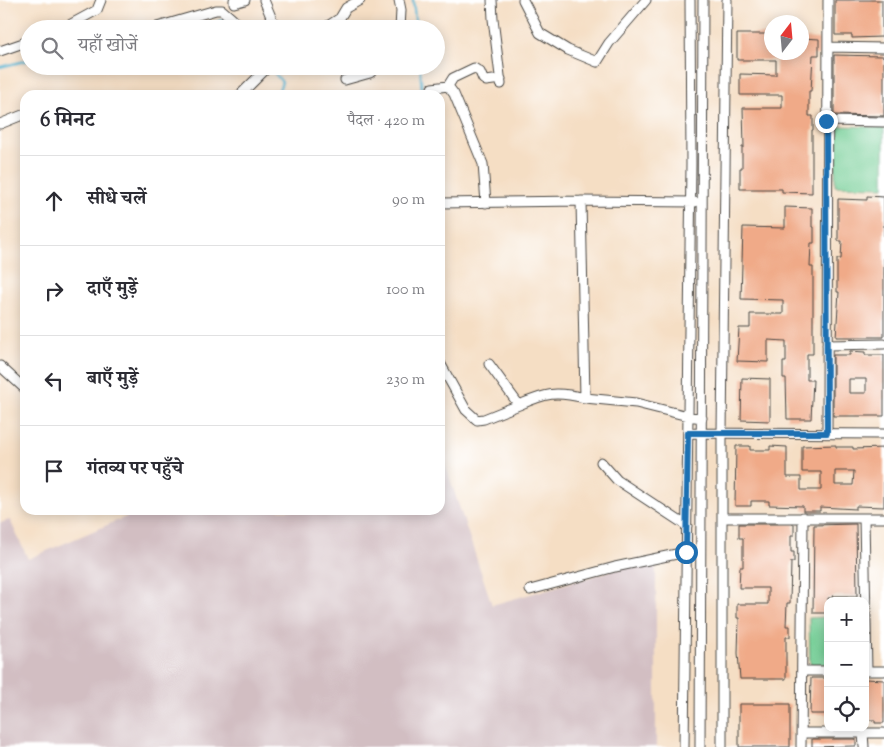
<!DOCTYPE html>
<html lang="hi">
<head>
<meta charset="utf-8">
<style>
  body { margin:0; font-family:"Sorts Mill Goudy","Noto Serif Devanagari",serif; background:#f2f2f3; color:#2b2b33 }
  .controls { position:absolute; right:15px; bottom:15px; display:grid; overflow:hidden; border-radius:10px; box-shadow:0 2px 12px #0003 }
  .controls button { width:45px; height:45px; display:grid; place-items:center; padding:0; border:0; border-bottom:1px solid #e1e1e2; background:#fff; color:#2b2b33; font:25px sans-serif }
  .compass { position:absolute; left:764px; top:15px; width:45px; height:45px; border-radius:50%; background:#fff; box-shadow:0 2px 12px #0003; rotate:16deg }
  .stop { position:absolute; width:15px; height:15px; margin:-11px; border:4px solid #1f6fb2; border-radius:50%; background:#fff }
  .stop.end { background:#1f6fb2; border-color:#fff; box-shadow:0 1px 5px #0008 }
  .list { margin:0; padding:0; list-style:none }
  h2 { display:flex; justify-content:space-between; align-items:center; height:65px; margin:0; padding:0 20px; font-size:21px }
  h2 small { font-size:16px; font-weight:400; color:#7c7c81 }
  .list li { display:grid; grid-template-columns:32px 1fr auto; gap:15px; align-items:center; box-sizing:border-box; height:90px; padding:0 20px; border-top:1px solid #e1e1e2 }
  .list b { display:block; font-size:19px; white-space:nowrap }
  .list em { font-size:16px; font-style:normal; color:#7c7c81 }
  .icon { flex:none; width:28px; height:28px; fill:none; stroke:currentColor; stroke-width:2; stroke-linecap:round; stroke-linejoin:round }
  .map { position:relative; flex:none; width:884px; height:747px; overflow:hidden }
  .search { position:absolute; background:#fff; box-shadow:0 2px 12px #0003; left:20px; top:20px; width:425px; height:55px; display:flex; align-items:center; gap:12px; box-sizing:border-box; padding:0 18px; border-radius:28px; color:#7c7c81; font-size:19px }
  .panel { position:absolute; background:#fff; box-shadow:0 2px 12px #0003; left:20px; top:90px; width:425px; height:425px; border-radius:15px }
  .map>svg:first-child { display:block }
</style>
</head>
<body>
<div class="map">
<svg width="884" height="747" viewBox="0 0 884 747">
  <rect width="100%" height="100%" fill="#fff"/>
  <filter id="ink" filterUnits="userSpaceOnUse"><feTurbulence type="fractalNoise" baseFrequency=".02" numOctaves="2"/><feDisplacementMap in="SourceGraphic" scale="10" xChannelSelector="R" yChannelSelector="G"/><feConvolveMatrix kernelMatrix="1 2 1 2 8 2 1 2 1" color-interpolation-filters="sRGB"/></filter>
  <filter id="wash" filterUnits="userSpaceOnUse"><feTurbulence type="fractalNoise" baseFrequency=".0096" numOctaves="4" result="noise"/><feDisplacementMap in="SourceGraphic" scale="20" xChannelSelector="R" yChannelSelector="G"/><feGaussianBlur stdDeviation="1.12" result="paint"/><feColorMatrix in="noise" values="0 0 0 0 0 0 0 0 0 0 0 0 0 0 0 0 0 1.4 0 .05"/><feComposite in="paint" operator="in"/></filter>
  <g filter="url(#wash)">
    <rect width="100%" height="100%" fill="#f5dec4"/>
    <!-- industrial -->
    <path fill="#d2bec2" d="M440,449L492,605L656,558V747H0V523L10,520L28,559L142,510H440Z"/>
    <!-- green -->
    <path fill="#73ce95" stroke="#4f7c60" d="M836,126L884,127V187L835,186Z
      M828,617V664H810L809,618Z"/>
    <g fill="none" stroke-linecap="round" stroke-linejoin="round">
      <!-- stream -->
      <path stroke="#4fb0ce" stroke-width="2.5" d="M413,0L416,29
        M197,29L222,20L235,29
        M420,66L422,95
        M0,67L29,60
        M271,69L282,82L277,95"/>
    </g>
    <g id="blocks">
      <!-- building -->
      <path fill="#f0aa88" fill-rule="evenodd" d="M835,0H882V37L852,38V35H835Z
        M737,34H772V52H802V38L819,39V55H813L811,91H809V116H813V130H812V193L782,192V189H740V168H742V147H744L743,108H782V95H740V74L776,75V60H737Z
        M834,55L883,56L884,58V116L834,115Z
        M867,196L884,197V337H836L839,292H837V259H841L842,241H838V199L867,200Z
        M785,207L812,208V227H814V243H811L810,267H813V354H807V380H813L811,419H787L786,378H783V362H786V341L768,340V362L737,361L739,328H750V314H783V300L741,299L743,227L785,228Z
        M850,351L865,352V355H884V416H833V355H850ZM849,379H866V393H849Z
        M742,378L770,379V421L741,420Z
        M836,445V447H853V449L884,448V507L856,506V509L820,507V511H803V506L769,505V501H751V506H735L736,446H750V450H770V446L787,447V477H801V490H821V472H802V446ZM835,471H854L853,485H835Z
        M739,524H794V535H791V552H794V562H791L790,603H787L786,626H790V637H786V679H740L738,653L739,618H737V604H768V588H739L740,567H743V538H739Z
        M856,524L857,596H832L833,598H828V613H813L814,525Z
        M811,678H828V714H810Z
        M865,679L884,680V723H875V720H865Z
        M739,704H790V747H739Z
        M812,739H856V746L812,747Z"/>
    </g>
  </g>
  <g filter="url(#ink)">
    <use href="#blocks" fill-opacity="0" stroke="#494642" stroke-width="1"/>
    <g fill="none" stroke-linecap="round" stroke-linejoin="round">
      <!-- minor casing -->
      <g stroke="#494642" stroke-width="11">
        <path id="minor" d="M234,0V3L245,0
          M264,0L276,29
          M399,0L401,10L400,29
          M492,0L493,19L501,84
          M523,0L540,33L568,50L597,62L609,43L646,0
          M62,29L97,10L101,0
          M150,29L216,10H222L237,23
          M323,29L340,18L346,8L360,0
          M829,47L884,48
          M0,51L29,41
          M345,80L370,73L379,66
          M448,86L453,78L474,68L480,72L483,79L486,81L501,79
          M432,88L448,86L454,94L483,164L486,203
          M240,95L269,66
          M827,121L884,122
          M0,124L25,114
          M581,201L585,398L636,403L688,416L702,418
          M440,203L581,201L695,202
          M827,345L884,344
          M440,363L466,410L477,420L484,419L519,405
          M489,364L519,405C547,393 555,391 585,398
          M0,366L25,389
          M688,433L884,434
          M827,433L828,0
          M601,462L617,480L687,526
          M723,518H884
          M864,518L867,671
          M530,590L615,567L686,552
          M802,671H828
          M865,671H884
          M801,733H884
          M863,733L864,747
          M684,747L691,164L690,0
          M700,747L703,0
          M722,747V433L727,0
          M801,747L803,517"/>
      </g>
      <!-- minor -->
      <use href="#minor" stroke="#fff" stroke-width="9"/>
    </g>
  </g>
  <g fill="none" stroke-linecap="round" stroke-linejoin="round" filter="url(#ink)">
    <!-- route -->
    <path stroke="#1f6fb2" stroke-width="6" d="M686,552L688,433H827L826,121"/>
  </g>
</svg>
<div class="controls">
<button>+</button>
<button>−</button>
<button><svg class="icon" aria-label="locate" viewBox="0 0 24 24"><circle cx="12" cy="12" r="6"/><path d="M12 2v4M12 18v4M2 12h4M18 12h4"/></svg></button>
</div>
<svg class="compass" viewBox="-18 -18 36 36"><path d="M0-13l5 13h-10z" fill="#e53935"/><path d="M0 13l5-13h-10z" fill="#7c7c81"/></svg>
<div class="stop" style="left:686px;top:552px"></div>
<div class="stop end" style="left:826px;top:121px"></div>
<div class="search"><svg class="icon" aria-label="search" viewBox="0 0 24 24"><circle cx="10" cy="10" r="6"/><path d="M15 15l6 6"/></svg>यहाँ खोजें</div>
<section class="panel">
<h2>6 मिनट<small>पैदल · 420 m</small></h2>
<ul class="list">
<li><svg class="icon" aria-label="ahead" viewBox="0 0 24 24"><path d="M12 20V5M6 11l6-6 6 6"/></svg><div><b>सीधे चलें</b></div><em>90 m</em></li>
<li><svg class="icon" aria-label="right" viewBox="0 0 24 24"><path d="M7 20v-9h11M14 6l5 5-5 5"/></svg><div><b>दाएँ मुड़ें</b></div><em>100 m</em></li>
<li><svg class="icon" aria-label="left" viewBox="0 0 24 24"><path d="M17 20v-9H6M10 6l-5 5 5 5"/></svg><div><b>बाएँ मुड़ें</b></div><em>230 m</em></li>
<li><svg class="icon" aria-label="arrive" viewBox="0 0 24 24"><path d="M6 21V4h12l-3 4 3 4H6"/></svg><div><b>गंतव्य पर पहुँचे</b></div></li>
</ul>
</section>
</div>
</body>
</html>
